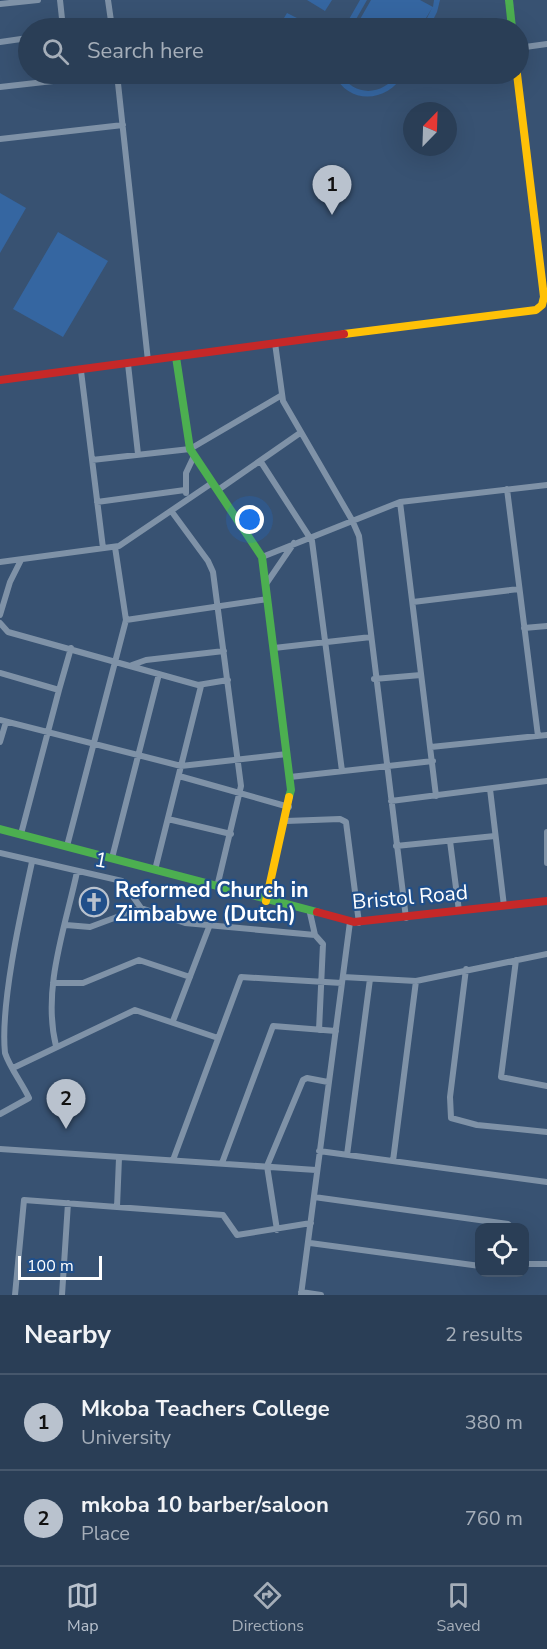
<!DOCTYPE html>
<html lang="en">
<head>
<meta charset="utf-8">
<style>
  body { margin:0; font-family:"Nunito Sans",sans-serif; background:#364960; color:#f1f3f6 }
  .controls { position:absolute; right:18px; bottom:18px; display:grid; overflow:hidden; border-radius:12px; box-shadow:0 6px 24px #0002 }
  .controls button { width:54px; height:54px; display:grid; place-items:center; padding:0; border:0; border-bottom:2px solid #46576c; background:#2a3e56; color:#f1f3f6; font:30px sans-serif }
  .compass { position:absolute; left:403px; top:102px; width:54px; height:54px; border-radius:50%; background:#2a3e56; box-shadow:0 6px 24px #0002; rotate:23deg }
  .scale { position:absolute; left:18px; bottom:15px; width:84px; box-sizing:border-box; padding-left:6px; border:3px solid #fff; border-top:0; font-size:16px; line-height:21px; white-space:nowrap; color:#fff; -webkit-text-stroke:4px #204f8a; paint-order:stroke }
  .you { position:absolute; left:250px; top:520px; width:21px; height:21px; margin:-15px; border:4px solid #fff; border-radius:50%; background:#1a73e8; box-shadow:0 0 0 9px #1a73e833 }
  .badge { display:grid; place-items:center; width:39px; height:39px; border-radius:50%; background:#b9c2ce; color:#111; font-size:20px; font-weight:700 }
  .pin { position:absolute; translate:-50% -50px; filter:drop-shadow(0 2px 3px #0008) }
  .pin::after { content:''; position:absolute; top:32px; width:21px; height:18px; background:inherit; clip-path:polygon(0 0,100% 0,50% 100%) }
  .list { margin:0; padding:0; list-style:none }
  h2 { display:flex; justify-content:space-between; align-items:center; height:78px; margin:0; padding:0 24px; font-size:26px }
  h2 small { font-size:20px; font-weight:400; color:#a5aeb9 }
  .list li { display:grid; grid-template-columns:39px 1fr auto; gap:18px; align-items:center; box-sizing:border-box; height:96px; padding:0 24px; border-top:2px solid #46576c }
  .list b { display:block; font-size:22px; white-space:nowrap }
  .list p { margin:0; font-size:20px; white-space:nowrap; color:#a5aeb9 }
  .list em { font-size:20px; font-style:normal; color:#a5aeb9 }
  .icon { flex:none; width:33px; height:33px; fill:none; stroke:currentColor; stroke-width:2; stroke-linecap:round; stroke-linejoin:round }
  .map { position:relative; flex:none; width:547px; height:1295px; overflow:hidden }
  .search { position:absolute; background:#2a3e56; box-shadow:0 6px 24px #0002; left:18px; right:18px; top:18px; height:66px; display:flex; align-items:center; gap:15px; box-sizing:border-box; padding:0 21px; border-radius:33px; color:#a5aeb9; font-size:22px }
  .sheet { height:270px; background:#2a3e56 }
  nav { display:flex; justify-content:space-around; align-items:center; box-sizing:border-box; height:84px; border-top:2px solid #46576c; background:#2a3e56; font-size:16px; color:#a5aeb9 }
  nav a { display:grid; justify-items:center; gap:3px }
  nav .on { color:#b9c2ce }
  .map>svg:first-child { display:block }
</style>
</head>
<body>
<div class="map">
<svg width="547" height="1295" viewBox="0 0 547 1295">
  <rect width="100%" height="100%" fill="#385272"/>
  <!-- grass -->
  <path fill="#3566a1" d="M307,0H332L325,11Z
    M360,0H367L351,28H344Z
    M371,0H420L433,7L434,0H440L437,12L429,28H422L432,8L420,28H355Z
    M287,13L297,18L291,28H278Z
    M334,74H341C354,97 383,96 397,74H404C388,102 349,106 334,74Z
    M0,193L26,208L0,253Z
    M58,232L108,261L63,337L13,309Z"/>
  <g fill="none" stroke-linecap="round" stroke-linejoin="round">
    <!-- street -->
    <path stroke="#7f92a7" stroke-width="6" d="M60,0L63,28
      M108,0L112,28
      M0,4L38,0
      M0,42L28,38
      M518,48L547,44
      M117,74L148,361
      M0,87L115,74
      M0,139L123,125
      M275,343L283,401L352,520L359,536L406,918
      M128,364L138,454
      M81,371L103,548
      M92,460L190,449L282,395
      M261,462L312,541L342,771
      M507,489L538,736
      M218,490L300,433
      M186,493V473L194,456
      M97,502L185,490
      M400,502L436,796
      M172,512L208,561L213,572L241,786L217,887
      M262,557L400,502L547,485
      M0,562L119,546L212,483
      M266,584L294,543
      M413,602L519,589
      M0,615L10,582L21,560
      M126,620L268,599
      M0,623L8,632L198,685L228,680
      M524,628L547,626
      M274,648L371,637
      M132,665L146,660L224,651
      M0,673L59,690L71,648
      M374,679L421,675
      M0,720L181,766L287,754
      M0,742L6,722
      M431,747L547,735
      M179,776L289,807
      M290,777L433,761
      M490,789L504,906
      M391,801L547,781
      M168,819L231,834
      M286,821L340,819L346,822L359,923
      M547,832V863
      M21,834L59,690
      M450,841L459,911
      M67,846L126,620L115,547
      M396,846L495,836
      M0,853L122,881L141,908
      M112,858L159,674
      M155,870L201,686
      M310,913L315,935L323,944L319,1030
      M66,925L90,927L141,908L185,923L315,935
      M516,960L501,1077L547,1086
      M466,969L450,1097L451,1118L477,1125L547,1132
      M343,977L416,981L547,954
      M53,983H83L139,960L190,977
      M173,1021L209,927
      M56,1046C42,989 65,928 77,872
      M13,1068L135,1010L218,1038
      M0,1114L29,1098C22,1083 10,1068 5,1053C0,1005 21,912 32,862
      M0,1149L316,1170
      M319,1151L547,1182
      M347,1155L370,979
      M173,1160L241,977L342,983
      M393,1161L416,981
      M222,1163L273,1026L336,1031
      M314,1197L508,1224L513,1228
      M117,1207L119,1158
      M277,1230L267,1166L303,1080L307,1078L328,1082
      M310,1243L480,1266
      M524,1264H547
      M301,1292L321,1295
      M15,1295L24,1200L223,1215L237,1235L311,1223
      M62,1295L68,1203
      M301,1295L350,922"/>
    <!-- fast -->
    <path stroke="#4caf50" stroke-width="8" d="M509,0L512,28
      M176,357L190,449L262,557L291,790L289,797
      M0,829L317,912"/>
    <!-- slow -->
    <path stroke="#ffc107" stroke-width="8" d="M344,334L536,310L542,305L544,297L517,74
      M266,901L289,797"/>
    <!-- jam -->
    <path stroke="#c62828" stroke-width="8" d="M0,380L344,334
      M317,912L354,922L547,901"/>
  </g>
  <!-- icons -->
  <defs>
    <g id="church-ring" transform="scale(1.5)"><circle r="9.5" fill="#204f8a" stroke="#b9c2ce" stroke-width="1.5"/><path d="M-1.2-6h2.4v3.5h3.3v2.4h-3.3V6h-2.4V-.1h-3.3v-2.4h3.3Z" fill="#b9c2ce"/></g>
  </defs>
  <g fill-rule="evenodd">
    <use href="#church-ring" x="94" y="902"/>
  </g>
  <g text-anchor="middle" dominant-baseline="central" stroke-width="4.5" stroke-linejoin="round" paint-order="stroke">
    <!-- street labels -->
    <g font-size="21" fill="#fff" stroke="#204f8a">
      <text transform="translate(101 860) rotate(11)">1</text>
      <text transform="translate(410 897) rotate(-5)">Bristol Road</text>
    </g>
    <!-- poi labels -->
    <g font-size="21" font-weight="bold" fill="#fff" stroke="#204f8a" text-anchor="start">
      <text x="115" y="890">Reformed Church in<tspan x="115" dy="24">Zimbabwe (Dutch)</tspan></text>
    </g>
  </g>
</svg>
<div class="controls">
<button><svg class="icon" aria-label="locate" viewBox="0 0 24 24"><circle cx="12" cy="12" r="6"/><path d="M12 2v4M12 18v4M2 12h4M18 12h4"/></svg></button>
</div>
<svg class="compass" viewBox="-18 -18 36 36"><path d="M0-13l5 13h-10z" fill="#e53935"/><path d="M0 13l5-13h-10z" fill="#a5aeb9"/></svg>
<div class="scale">100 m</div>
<div class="you"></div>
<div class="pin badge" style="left:332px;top:215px">1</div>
<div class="pin badge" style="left:66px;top:1129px">2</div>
<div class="search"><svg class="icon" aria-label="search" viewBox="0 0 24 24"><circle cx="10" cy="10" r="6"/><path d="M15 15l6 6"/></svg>Search here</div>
</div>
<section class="sheet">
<h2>Nearby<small>2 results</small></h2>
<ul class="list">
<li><span class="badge">1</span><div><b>Mkoba Teachers College</b><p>University</p></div><em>380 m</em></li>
<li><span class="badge">2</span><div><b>mkoba 10 barber/saloon</b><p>Place</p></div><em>760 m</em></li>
</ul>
</section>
<nav>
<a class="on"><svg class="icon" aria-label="map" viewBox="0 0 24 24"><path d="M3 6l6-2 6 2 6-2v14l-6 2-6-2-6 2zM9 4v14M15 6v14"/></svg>Map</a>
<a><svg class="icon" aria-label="directions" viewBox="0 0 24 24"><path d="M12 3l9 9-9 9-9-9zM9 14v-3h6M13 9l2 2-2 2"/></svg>Directions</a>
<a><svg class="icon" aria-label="saved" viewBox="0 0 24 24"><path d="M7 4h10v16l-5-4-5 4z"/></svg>Saved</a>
</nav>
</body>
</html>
